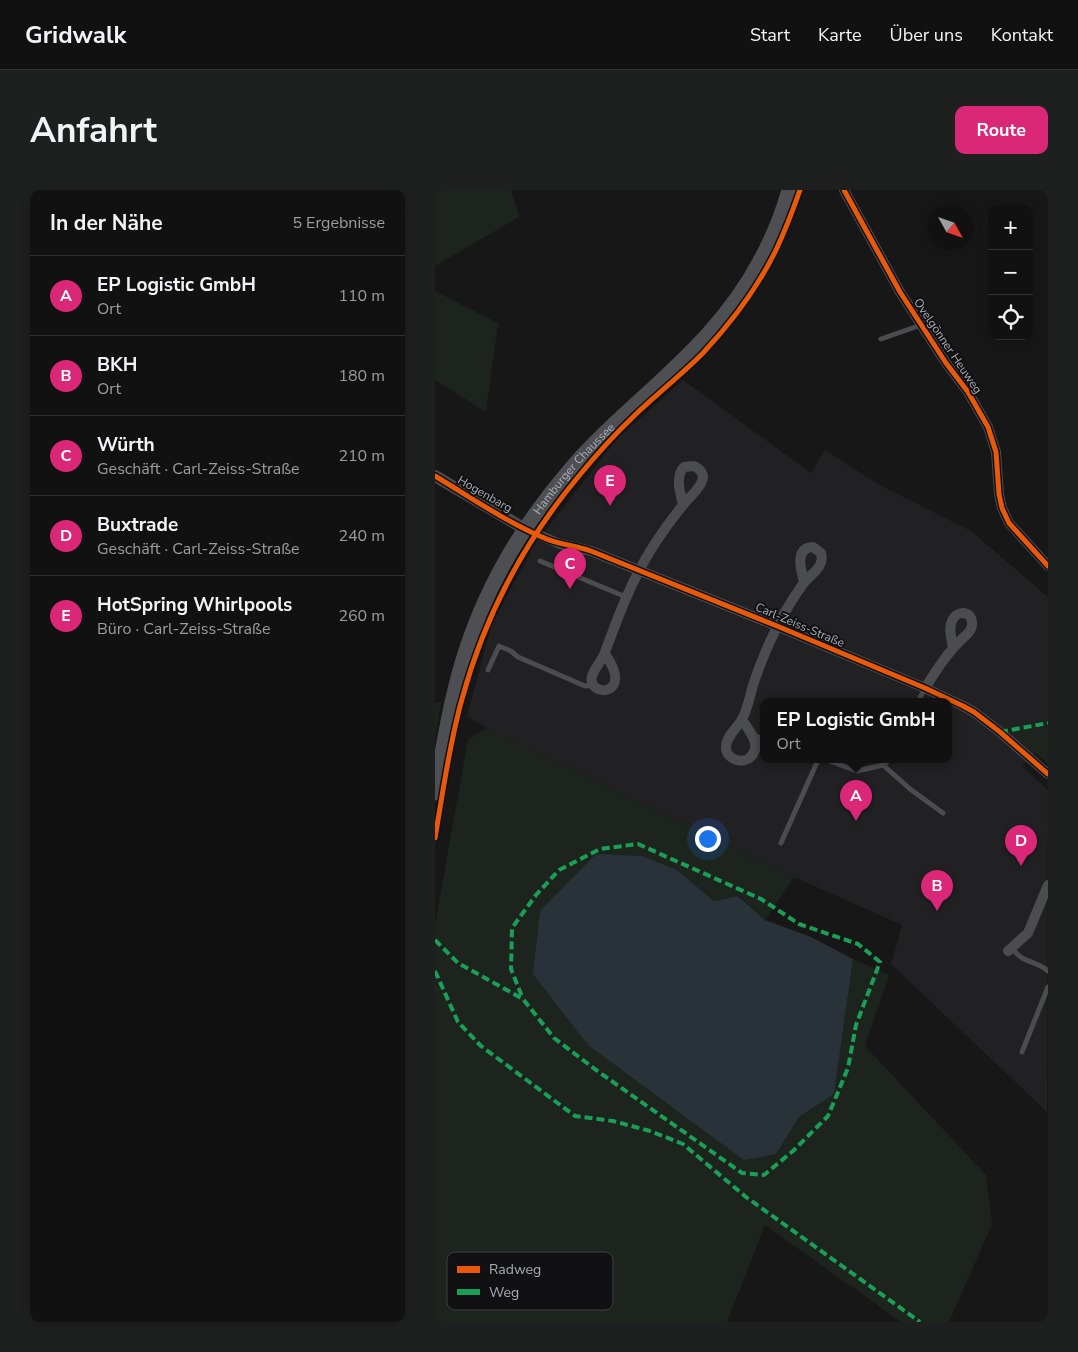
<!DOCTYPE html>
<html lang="de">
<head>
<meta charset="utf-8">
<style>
  body { margin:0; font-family:"Nunito Sans",sans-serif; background:#1e1f1f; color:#f1f3f6 }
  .controls { position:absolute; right:15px; top:15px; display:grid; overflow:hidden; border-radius:10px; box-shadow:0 2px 12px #0003 }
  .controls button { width:45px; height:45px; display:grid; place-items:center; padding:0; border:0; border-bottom:1px solid #303131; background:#111; color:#f1f3f6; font:25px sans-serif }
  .compass { position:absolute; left:493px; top:15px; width:45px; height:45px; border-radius:50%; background:#111; box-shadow:0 2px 12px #0003; rotate:130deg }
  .you { position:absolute; left:272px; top:648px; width:18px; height:18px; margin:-12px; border:4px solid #fff; border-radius:50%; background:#1a73e8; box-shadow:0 0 0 8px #1a73e833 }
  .badge { display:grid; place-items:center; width:32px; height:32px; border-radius:50%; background:#db2777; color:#fff; font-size:16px; font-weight:700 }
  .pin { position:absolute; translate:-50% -41px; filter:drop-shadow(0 1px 2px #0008) }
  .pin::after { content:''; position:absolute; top:26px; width:18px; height:15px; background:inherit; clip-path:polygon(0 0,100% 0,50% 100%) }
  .popup { position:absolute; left:325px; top:508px; width:192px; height:65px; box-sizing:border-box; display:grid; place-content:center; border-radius:10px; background:#111; filter:drop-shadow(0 1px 4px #0005); font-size:16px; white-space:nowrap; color:#9c9d9f }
  .popup b { font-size:19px; color:#f1f3f6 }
  .popup::after { content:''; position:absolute; left:50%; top:100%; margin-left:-10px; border:10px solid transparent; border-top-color:#111 }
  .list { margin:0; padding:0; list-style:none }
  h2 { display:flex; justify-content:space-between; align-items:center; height:65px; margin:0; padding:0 20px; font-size:21px }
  h2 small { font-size:16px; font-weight:400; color:#9c9d9f }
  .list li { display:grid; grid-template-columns:32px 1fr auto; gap:15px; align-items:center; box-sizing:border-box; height:80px; padding:0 20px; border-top:1px solid #303131 }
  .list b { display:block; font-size:19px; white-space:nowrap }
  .list p { margin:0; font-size:16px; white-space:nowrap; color:#9c9d9f }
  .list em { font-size:16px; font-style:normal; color:#9c9d9f }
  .icon { flex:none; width:28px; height:28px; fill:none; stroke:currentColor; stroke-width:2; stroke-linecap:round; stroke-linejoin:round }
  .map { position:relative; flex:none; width:613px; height:1132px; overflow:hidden; border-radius:10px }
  header { display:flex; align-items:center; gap:30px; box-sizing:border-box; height:70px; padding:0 25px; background:#111; border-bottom:1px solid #303131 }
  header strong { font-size:24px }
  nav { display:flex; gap:28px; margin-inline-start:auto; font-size:18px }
  .intro { display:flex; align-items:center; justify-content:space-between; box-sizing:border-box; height:120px; padding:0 30px }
  h1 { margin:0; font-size:35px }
  .button { padding:12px 22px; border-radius:10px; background:#db2777; color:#fff; font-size:18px; font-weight:700 }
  main { display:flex; gap:30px; padding:0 30px }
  aside { flex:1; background:#111; border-radius:10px; box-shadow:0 2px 12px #0003 }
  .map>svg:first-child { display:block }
</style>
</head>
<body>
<header>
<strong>Gridwalk</strong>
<nav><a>Start</a><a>Karte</a><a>Über uns</a><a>Kontakt</a></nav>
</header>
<div class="intro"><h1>Anfahrt</h1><a class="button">Route</a></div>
<main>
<aside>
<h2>In der Nähe<small>5 Ergebnisse</small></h2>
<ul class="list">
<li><span class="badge">A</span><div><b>EP Logistic GmbH</b><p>Ort</p></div><em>110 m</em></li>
<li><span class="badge">B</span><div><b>BKH</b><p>Ort</p></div><em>180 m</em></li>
<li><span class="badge">C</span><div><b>Würth</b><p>Geschäft · Carl-Zeiss-Straße</p></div><em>210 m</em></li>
<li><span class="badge">D</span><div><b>Buxtrade</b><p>Geschäft · Carl-Zeiss-Straße</p></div><em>240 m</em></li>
<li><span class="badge">E</span><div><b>HotSpring Whirlpools</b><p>Büro · Carl-Zeiss-Straße</p></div><em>260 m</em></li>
</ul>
</aside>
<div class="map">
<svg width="613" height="1132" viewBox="0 0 613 1132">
  <rect width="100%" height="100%" fill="#171717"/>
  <!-- built -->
  <path fill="#212123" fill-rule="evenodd" d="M248,190L376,283L390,260L443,294L536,341L613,407V549L587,576L613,600L612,922L456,774L467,735L359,687L52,538L32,526L56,436L100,354L181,250ZM328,512H514V570H328Z"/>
  <!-- green -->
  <path fill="#1d241e" d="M0,0H76L84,27L0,76Z
    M0,101L63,133L51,222L0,190Z
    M0,512L6,513L0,547Z
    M613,530V574L570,536Z
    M52,538L359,687L330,730L304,706L279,711L242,680L207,666L161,665L341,964L364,927L399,904L418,769L454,785L430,856L551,985L557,1034L514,1132H466L330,1035L292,1132H0V735L33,549Z"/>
  <!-- water -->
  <path fill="#2a3239" d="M161,664L207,666L242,680L279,711L303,706L330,730L376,747L418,769L399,904L364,927L341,964L309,970L153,855L98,784L105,721Z"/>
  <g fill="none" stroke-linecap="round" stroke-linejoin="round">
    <!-- service -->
    <path stroke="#4b4c50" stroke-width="5" d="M446,149L486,135
      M105,371L191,407
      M53,480L64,456L76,461L83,467L150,496L158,495
      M483,512L490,498
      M318,545L328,549
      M392,570L422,581L448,575L454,570
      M448,575L475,599L508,623
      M346,653L383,570
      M577,758C587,773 600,770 613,781
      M587,862L613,797"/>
    <!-- minor -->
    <path stroke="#4b4c50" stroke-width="10" d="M409,0L465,102L511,173L533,202L553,237L561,262L564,304L567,318L574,333L613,376
      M90,339L125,354L156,361L342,436L490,498L528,516L539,522L565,542L613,584
      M170,464C201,507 151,508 157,486C160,477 167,471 170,462C180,436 189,409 202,385C214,360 231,336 248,315C254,307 264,300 267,291C270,284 265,279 259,276L249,277C240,286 245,303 248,314
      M490,498C501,481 512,463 527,449C531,445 538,440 537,433C537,420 521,420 517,431C513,439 517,450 518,458
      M307,530C315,541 329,558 313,569C304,574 290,567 291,557C291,547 301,539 306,531C313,520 315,504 319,492C331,457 347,423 368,394C376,383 390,378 386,363L378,357C359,358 366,380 369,392
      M573,761L593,743L613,695"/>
    <!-- tertiary -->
    <path stroke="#4b4c50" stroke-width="12" d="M0,286L90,339"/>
    <!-- primary -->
    <path stroke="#4d4f52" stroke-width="15" id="s1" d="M0,603C8,558 15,513 28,470C49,401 87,336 133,282C175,232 229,193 273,144C310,103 339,53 354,0"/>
    <!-- quiet -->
    <path stroke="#1a9f57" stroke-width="4" stroke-dasharray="8 4" stroke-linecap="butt" d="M565,542L613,533
      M0,750L23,773L88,809L119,848L161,880L307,983L329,985L358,961L393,926L413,878L421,835L445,772L423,754L364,734L326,709L203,654L165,659L124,680L101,705L77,738L76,779L88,809
      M0,781L23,832L46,856L140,926L178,931L215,941L248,954L311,1007L485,1132"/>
    <!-- cycleway casing -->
    <g stroke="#111113" stroke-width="8">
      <path id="cycleway" d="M409,0L465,102L511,173L533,202L553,237L561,262L564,304L567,318L574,333L613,376
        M0,286C35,307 70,331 107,347C123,355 140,355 156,361L342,436L490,498L528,516L539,522L565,542L613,584
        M0,648C8,602 14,555 27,509C49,428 89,352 143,287C161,265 180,244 200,225C222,204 246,185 268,163C296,133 323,97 341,60C350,41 358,20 365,0"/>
    </g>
    <!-- cycleway -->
    <use href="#cycleway" stroke="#e8590c" stroke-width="5"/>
  </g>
  <g text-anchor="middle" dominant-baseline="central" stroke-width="4" stroke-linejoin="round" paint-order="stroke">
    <!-- street labels -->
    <g font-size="12" fill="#a8adb8" stroke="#111113">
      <text transform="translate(513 156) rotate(56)">Ovelgönner Heuweg</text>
      <text stroke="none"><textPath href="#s1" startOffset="359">Hamburger Chaussee</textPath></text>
      <text transform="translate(50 304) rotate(30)">Hogenbarg</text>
      <text transform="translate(365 435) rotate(23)">Carl-Zeiss-Straße</text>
    </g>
  </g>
  <!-- legend -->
  <rect x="12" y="1062" width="166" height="58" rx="8" fill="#111113" stroke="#3e4045" stroke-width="1"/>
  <rect x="22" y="1076" width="23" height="7" fill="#e8590c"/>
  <rect x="22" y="1099" width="23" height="6" fill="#1a9f57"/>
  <g font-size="14" fill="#a8adb8">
    <text x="54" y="1084">Radweg</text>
    <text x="54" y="1107">Weg</text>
  </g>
</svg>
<div class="controls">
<button>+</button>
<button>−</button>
<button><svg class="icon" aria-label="locate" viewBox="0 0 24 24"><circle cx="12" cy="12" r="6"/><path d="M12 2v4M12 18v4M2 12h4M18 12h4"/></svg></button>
</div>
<svg class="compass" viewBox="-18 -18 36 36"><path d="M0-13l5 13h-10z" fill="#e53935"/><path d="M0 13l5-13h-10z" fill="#9c9d9f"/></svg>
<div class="you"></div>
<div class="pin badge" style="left:421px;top:631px">A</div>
<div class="popup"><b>EP Logistic GmbH</b>Ort</div>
<div class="pin badge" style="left:502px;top:721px">B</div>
<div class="pin badge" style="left:135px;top:399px">C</div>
<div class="pin badge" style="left:586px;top:676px">D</div>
<div class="pin badge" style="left:175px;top:316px">E</div>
</div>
</main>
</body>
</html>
